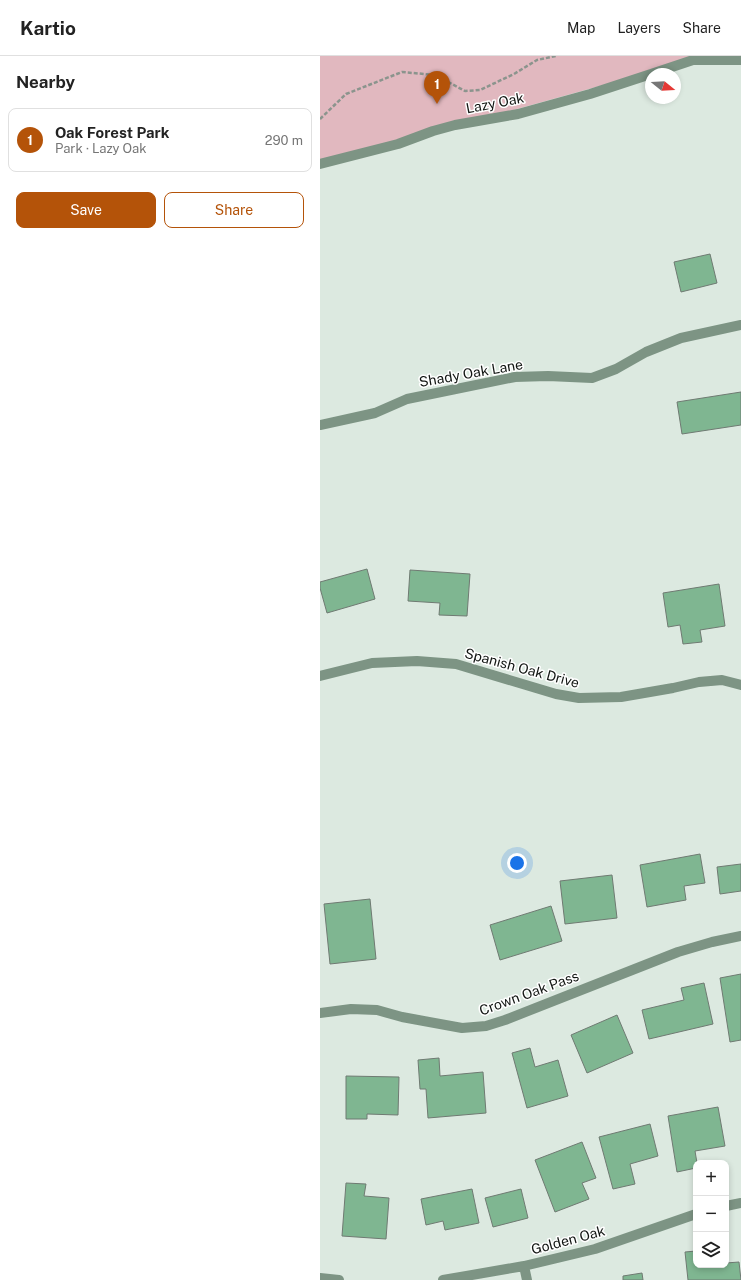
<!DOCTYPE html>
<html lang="en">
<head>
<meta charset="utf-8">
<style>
  body { margin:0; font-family:"Public Sans",sans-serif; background:#f2f2f2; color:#222 }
  .controls { position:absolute; right:12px; bottom:12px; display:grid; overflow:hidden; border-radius:8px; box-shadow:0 2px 6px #0003 }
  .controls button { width:36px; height:36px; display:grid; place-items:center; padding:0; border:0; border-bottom:1px solid #e0e0e0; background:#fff; color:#222; font:20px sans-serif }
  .compass { position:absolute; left:325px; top:12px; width:36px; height:36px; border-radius:50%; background:#fff; box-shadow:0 2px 6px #0003; rotate:108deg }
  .you { position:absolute; left:197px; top:807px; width:14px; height:14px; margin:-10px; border:3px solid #fff; border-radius:50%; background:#1a73e8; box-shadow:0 0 0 6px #1a73e833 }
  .badge { display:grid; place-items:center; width:26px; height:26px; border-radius:50%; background:#b45309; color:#fff; font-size:13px; font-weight:700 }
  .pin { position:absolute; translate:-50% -33px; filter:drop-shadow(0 1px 2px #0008) }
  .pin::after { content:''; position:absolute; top:21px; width:14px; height:12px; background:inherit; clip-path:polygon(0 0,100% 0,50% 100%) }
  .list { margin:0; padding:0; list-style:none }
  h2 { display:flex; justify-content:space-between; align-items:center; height:52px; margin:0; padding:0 16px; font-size:17px }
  h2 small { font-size:13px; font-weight:400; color:#767676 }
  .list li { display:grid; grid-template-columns:26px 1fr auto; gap:12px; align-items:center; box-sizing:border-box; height:64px; margin:0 8px 8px; padding:0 8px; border:1px solid #e0e0e0; border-radius:8px }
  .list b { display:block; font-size:15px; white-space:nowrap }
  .list p { margin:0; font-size:13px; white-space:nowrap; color:#767676 }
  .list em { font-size:13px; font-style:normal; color:#767676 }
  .actions { display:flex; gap:8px; padding:12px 16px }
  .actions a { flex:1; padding:9px 0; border:1px solid #b45309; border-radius:8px; text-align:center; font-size:14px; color:#b45309 }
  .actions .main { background:#b45309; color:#fff }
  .icon { flex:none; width:22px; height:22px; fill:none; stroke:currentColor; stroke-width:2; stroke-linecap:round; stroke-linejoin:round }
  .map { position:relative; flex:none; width:421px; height:1224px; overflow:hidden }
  header { display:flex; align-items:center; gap:24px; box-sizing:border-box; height:56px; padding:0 20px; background:#fff; border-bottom:1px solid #e0e0e0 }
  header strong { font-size:19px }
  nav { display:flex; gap:22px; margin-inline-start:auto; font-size:14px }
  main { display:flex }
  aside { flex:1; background:#fff }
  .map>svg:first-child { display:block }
</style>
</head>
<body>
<header>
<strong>Kartio</strong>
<nav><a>Map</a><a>Layers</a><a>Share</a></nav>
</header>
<main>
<aside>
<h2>Nearby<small></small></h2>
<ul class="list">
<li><span class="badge">1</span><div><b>Oak Forest Park</b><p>Park · Lazy Oak</p></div><em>290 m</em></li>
</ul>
<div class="actions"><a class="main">Save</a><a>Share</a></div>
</aside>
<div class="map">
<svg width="421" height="1224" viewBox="0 0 421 1224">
  <rect width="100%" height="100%" fill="#dce9e0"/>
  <!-- green -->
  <path fill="#e1b8bf" d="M0,0H421L373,4L0,108Z"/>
  <!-- building -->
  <path fill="#7fb691" stroke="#6f7a72" d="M390,198L397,227L361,236L354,206Z
    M421,336V369L362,378L357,346Z
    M47,513L55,543L7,557L0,532V526Z
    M90,514L150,518L147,560L119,559L120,547L88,545Z
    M399,528L405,570L380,574L382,586L363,588L360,569L348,571L343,537Z
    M380,798L385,827L364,830L366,844L327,851L320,809Z
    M421,808V835L400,838L397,811Z
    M292,819L297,862L245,868L240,825Z
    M50,843L56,903L10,908L4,848Z
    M231,850L242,885L180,904L170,869Z
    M421,918V984L410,986L400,922Z
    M384,927L393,968L329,983L322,954L364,944L361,932Z
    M297,959L313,997L267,1017L251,979Z
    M210,992L215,1011L238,1004L248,1040L207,1052L192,997Z
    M119,1002L120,1020L163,1016L166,1057L108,1062L106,1033H100L98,1004Z
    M26,1020L79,1021L78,1059L47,1058V1063H26Z
    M398,1051L405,1090L375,1095L377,1107H376V1112L357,1116L348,1060Z
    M330,1068L338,1100L310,1108L315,1128L293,1133L279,1081Z
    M262,1086L276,1122L262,1127L269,1143L235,1156L215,1104Z
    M26,1127L46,1128L44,1140L69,1142L66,1183L22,1180Z
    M152,1133L159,1167L125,1174L123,1165L106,1169L101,1143Z
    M201,1133L208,1162L173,1171L165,1142Z
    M376,1195V1209H385V1210L406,1209V1207L419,1206L421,1224H368L365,1196Z
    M322,1217L323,1224H303V1220Z"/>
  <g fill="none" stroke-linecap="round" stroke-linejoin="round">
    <!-- path -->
    <path stroke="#8b948d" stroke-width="2.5" stroke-dasharray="4 2" stroke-linecap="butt" d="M0,63L26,38L82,16L115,19L145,35L160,34L194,18L217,4L236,0"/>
    <!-- minor -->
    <path stroke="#7d9484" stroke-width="10" d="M331,18L373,4H421
      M0,108L78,88L113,75L135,69L198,58L270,38L331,18
      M0,369L55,357L87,343L195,321L228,320L272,322L296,313L326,296L361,282L421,269
      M0,620L52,607L97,605L136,608L236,638L259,642L301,641L353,632L379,626L402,624L421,629
      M0,957L31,953L57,954L82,961L142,972L166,970L185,964L358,896L392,886L421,880
      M406,1150L421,1147
      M204,1210L207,1224
      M0,1222L19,1224
      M123,1224L204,1210L275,1193L376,1158"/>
  </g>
  <g text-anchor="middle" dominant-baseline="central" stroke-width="3" stroke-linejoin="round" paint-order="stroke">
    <!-- street labels -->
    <g font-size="14" fill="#121613" stroke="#fff">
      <text transform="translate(175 47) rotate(-11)">Lazy Oak</text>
      <text transform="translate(151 317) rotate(-10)">Shady Oak Lane</text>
      <text transform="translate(202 612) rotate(15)">Spanish Oak Drive</text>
      <text transform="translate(209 937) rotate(-20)">Crown Oak Pass</text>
      <text transform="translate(248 1184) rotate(-15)">Golden Oak</text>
    </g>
  </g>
</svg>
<div class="controls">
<button>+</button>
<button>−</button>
<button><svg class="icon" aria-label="layers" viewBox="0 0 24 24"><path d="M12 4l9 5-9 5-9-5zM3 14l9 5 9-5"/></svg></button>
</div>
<svg class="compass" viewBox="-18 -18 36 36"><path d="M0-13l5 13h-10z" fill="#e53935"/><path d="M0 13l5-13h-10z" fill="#767676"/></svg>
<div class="you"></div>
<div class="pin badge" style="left:117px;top:48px">1</div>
</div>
</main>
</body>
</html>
